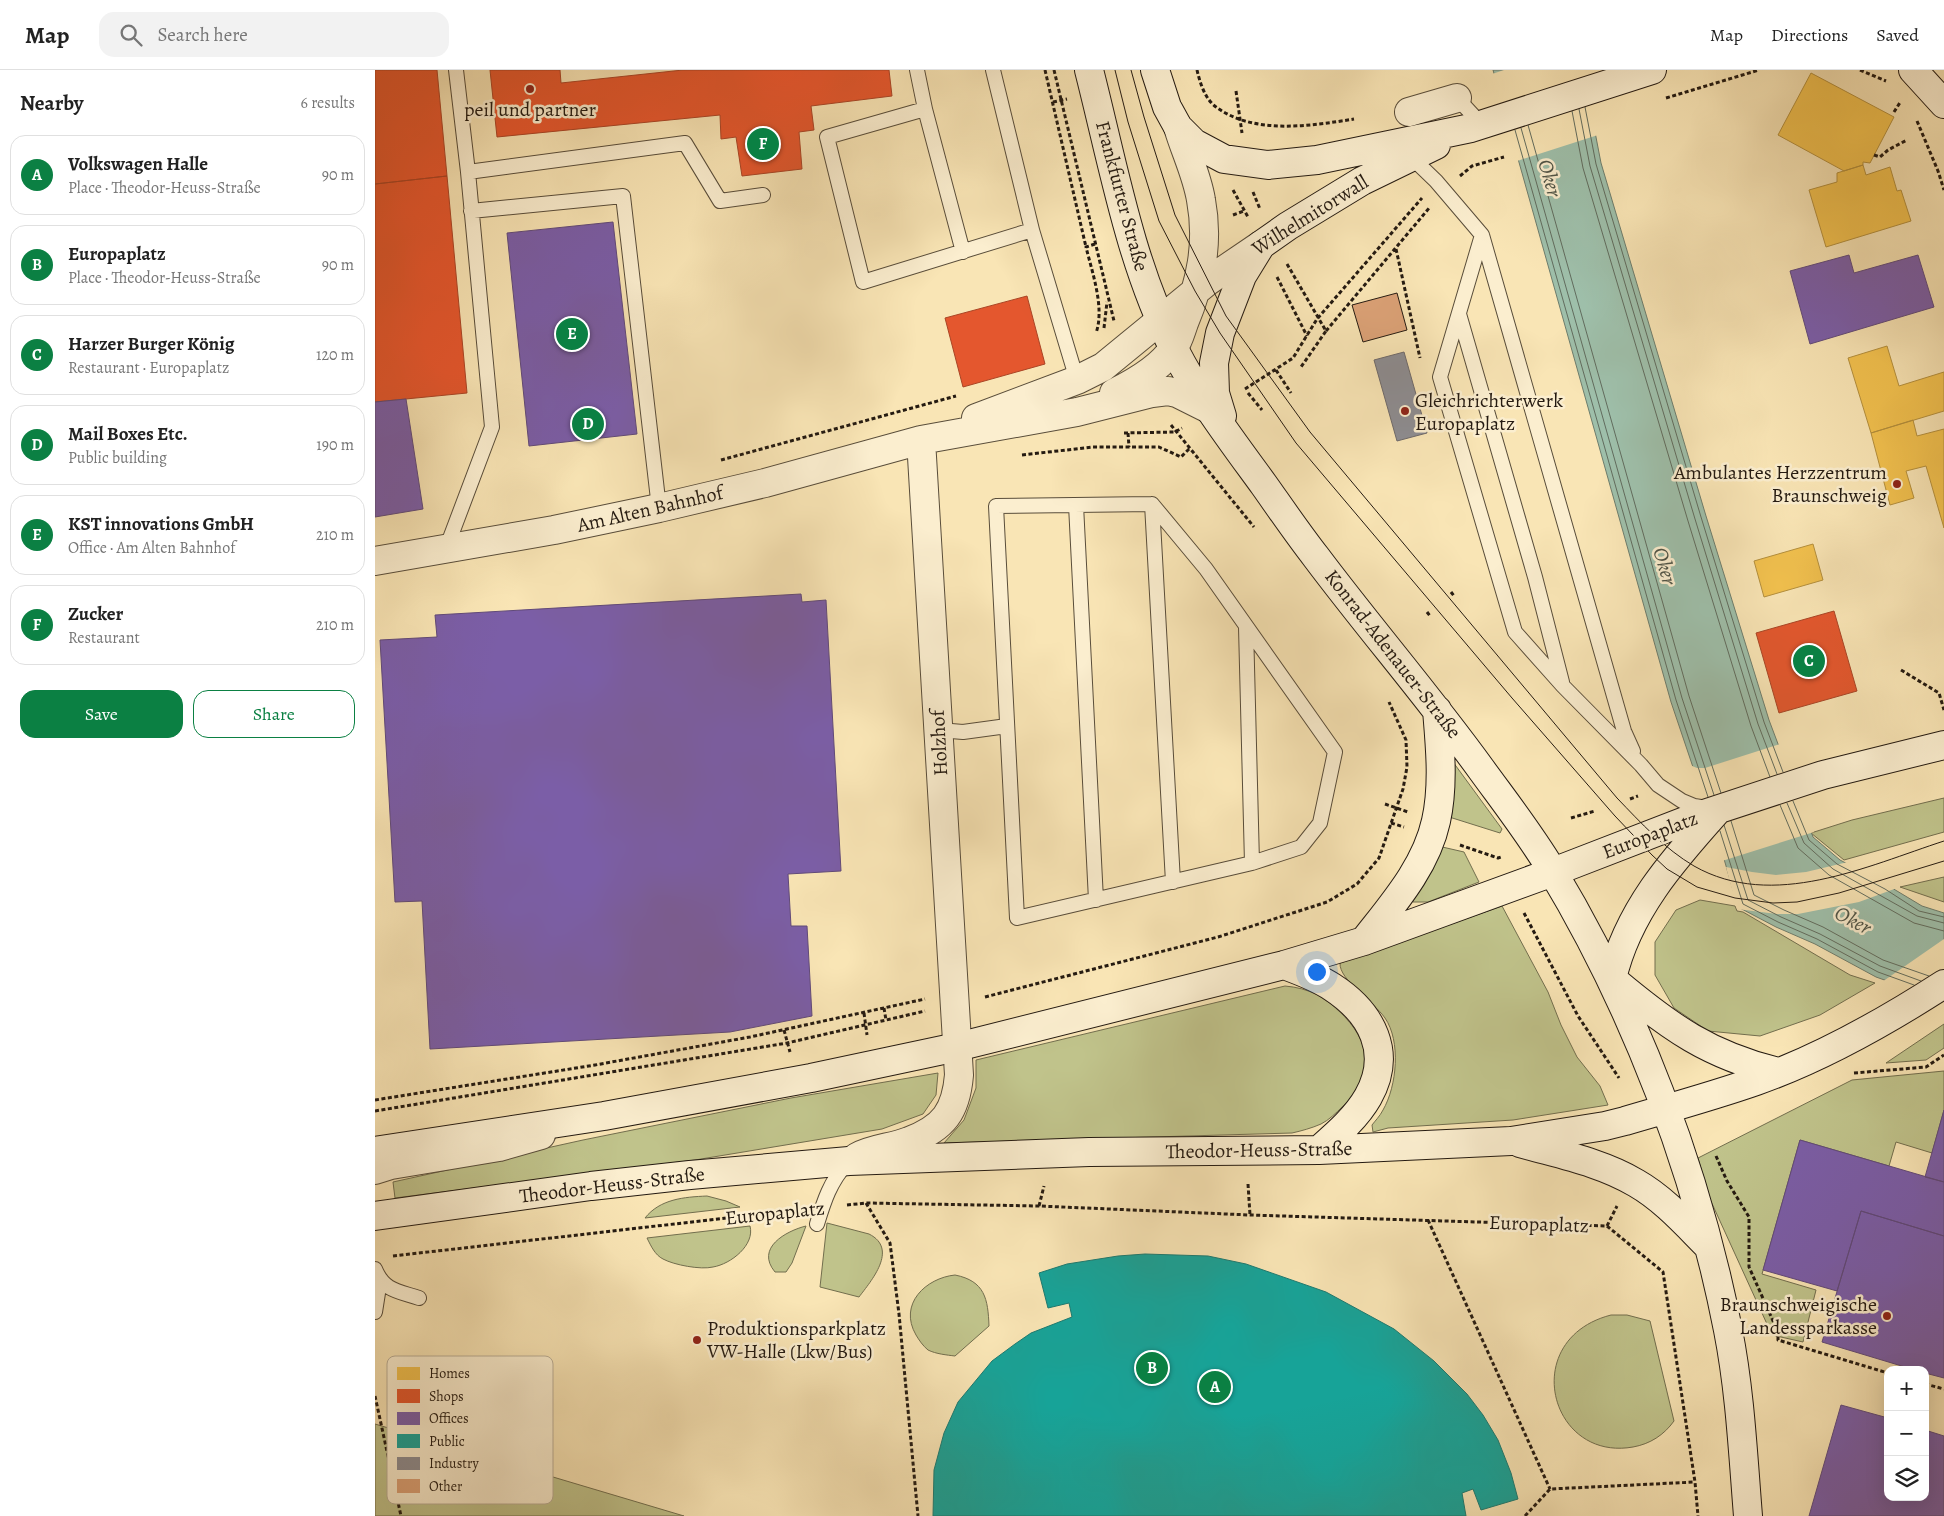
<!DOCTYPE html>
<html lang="en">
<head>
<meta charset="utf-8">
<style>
  body { margin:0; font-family:Alegreya,serif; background:#f2f2f2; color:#222 }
  .controls { position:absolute; right:15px; bottom:15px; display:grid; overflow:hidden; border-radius:10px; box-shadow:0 5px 20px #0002 }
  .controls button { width:45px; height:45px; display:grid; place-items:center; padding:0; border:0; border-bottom:1px solid #e0e0e0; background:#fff; color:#222; font:25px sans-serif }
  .you { position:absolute; left:941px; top:901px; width:18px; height:18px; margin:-12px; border:4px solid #fff; border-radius:50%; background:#1a73e8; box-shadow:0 0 0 8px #1a73e833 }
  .badge { display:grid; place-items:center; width:32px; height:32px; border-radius:50%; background:#0b8043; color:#fff; font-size:16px; font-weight:700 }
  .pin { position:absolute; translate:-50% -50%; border:2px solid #fff; box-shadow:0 1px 5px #0006 }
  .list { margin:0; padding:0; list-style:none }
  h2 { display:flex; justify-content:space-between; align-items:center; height:65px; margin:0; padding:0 20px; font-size:21px }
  h2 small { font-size:16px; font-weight:400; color:#767676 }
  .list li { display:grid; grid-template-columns:32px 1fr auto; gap:15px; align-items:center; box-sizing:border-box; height:80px; margin:0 10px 10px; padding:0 10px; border:1px solid #e0e0e0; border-radius:15px }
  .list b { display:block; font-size:19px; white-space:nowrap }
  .list p { margin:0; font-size:16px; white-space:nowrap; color:#767676 }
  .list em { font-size:16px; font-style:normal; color:#767676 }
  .actions { display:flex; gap:10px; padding:15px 20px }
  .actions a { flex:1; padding:11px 0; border:1px solid #0b8043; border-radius:15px; text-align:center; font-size:18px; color:#0b8043 }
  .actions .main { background:#0b8043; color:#fff }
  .icon { flex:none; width:28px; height:28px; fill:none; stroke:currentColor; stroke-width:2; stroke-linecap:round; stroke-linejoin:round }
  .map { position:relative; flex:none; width:1569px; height:1446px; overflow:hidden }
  header { display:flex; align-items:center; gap:30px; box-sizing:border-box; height:70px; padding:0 25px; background:#fff; border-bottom:1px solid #e0e0e0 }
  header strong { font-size:24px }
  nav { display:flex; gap:28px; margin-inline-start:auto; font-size:18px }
  .search { width:350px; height:45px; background:#f2f2f2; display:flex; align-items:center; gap:12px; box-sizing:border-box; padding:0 18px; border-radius:15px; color:#767676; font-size:19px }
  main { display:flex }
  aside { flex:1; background:#fff }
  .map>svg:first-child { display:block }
</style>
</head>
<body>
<header>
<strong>Map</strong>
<div class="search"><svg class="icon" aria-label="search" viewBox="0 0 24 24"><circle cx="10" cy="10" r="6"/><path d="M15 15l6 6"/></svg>Search here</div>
<nav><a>Map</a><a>Directions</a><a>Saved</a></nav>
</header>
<main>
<aside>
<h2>Nearby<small>6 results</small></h2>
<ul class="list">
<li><span class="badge">A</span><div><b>Volkswagen Halle</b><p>Place · Theodor-Heuss-Straße</p></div><em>90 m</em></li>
<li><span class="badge">B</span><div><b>Europaplatz</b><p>Place · Theodor-Heuss-Straße</p></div><em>90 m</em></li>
<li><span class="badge">C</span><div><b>Harzer Burger König</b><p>Restaurant · Europaplatz</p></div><em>120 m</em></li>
<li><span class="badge">D</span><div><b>Mail Boxes Etc.</b><p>Public building</p></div><em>190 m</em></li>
<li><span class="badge">E</span><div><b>KST innovations GmbH</b><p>Office · Am Alten Bahnhof</p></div><em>210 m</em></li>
<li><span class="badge">F</span><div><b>Zucker</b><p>Restaurant</p></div><em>210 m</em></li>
</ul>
<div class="actions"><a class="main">Save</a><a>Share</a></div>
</aside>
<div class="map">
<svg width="1569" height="1446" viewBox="0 0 1569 1446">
  <rect width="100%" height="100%" fill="#f9e5b5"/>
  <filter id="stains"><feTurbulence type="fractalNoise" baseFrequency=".004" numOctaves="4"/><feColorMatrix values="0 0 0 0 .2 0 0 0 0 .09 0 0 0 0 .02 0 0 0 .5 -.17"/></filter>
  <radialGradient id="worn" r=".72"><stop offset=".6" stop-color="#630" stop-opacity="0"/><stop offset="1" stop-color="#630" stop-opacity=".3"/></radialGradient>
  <!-- green -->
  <path fill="#c0c38b" stroke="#726e4e" d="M1078,692L1127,759L1125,763L1071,746Z
    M1569,728V762L1469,790L1436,763L1477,750Z
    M1063,776L1089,782L1104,812L1053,832H1038L1035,823Z
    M1569,807V832L1525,817Z
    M1325,830L1360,836L1362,841L1368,842L1475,905L1500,913L1445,945L1385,966L1333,961L1299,938L1280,905V872L1301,840Z
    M1127,836L1173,922L1186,955L1202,987L1225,1016L1233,1035L1138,1050L1013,1058L998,1062L997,1055C1000,1051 1005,1046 1008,1040C1022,1016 1026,971 1010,948C999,932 964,910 965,893Z
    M910,916C934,918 950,927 967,944C997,974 1000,1008 967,1037C961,1043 954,1050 946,1054C937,1058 926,1061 917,1063L569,1073L589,1050L601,1018V990Z
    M1569,954V978L1551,990L1511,993Z
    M1569,1001V1040L1557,1083L1521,1072L1514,1096L1425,1070L1387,1204L1441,1220L1428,1272L1397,1265L1334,1127L1323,1088L1477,1010Z
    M563,1003L561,1025L548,1044L507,1059L320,1090L20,1128L18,1112L208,1070L416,1028Z
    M332,1126L351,1131L365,1137L270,1148C285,1129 309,1127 332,1126Z
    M452,1153L494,1164C524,1179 496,1211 484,1227L445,1217Z
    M375,1156C380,1175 356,1194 338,1197C326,1200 299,1195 288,1189C280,1185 276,1176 272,1168Z
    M431,1156L417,1193L411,1202H400C380,1178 411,1161 431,1156Z
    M580,1205C610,1211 613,1229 614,1256L580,1286C572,1285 561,1284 553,1280C548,1276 544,1270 541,1265C523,1234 551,1208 580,1205Z
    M1236,1245H1252L1275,1251L1299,1351C1289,1365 1275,1374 1258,1377C1174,1392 1143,1269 1236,1245Z
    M0,1354L309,1446H0Z"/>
  <!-- water -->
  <path fill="#9ebfaa" stroke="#6d7d6d" d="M1118,0H1208L1226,93L1331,446L1394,650L1438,767L1465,790L1512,815L1547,836L1569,843V931L1501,907L1440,874L1401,857L1363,837L1349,789L1296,632Z"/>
  <!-- pier -->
  <path fill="#f9e5b5" d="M1129,0H1210L1223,65L1142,91L1117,4Z
    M1405,674L1439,762L1347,791L1315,695L1322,698H1330Z
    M1473,792L1522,818L1484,832L1423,844H1402L1362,839L1351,797L1377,802L1401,805L1431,802Z
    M1569,869V933L1507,912Z"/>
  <!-- homes -->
  <path fill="#f2c14e" stroke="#b48f3c" d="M1436,3L1519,47L1495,93L1488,92V95L1469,101L1403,65Z
    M1488,95L1491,105L1515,97L1522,121L1526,120L1536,151L1451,177L1434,120L1462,112V103Z
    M1512,276L1524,316L1569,302V341L1496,363L1473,288Z
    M1538,350L1542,366L1569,359V458L1551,396L1531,401L1539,428L1515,435L1496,363Z
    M1438,474L1448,510L1389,527L1379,491Z"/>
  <!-- shops -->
  <path fill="#e4572e" stroke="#aa4525" d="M0,0H62L72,106L0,114Z
    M115,0H185L186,13L308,0H514L517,26L436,36L439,60L424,62L427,99L367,106L361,67L346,69L345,45L122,67Z
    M72,106L92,323L0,332V114Z
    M652,226L670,294L588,317L570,248Z
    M1459,541L1482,621L1404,643L1381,563Z"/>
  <!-- offices -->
  <path fill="#7b5ea7" stroke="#614a7a" d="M238,152L262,364L154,376L132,163Z
    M1474,185L1479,203L1543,185L1559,237L1435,274L1415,201Z
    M31,329L48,439L0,447V332Z
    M426,524L427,532L451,530L466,801L413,804L416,856H432L437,946L355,962L55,979L47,831L20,832L5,570L62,567L60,545Z
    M1569,1040V1112L1550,1107Z
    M1425,1070L1569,1112V1166L1486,1141L1462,1221L1388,1200Z
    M1486,1141L1569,1166V1308L1550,1303V1300H1540L1447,1272Z
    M1466,1335L1513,1348V1427H1550V1360L1569,1366V1446H1434Z"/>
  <!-- public -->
  <path fill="#17a398" stroke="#1b7a70" d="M770,1184L833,1186L871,1194L951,1222L1019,1259L1059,1291L1092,1324L1108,1345L1123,1370L1136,1403L1143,1429L1106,1440L1098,1419L1087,1423L1091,1446H558L559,1400L569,1363L583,1332L617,1291L640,1274L656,1263L697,1247L694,1233L673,1238L664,1203L692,1194L743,1186Z"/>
  <!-- industry -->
  <path fill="#8d8d92" stroke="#6e6a6b" d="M1029,282L1052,363L1022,371L999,290Z"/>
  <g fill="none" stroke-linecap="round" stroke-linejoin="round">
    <!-- shore -->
    <path stroke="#616c5e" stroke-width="1" d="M1210,37L1221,94L1326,447L1389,652L1408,702
      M1204,39L1215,96L1320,449L1383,654L1402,704
      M1197,41L1208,98L1313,451L1376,656L1395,707
      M1153,55L1314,626L1346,723
      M1146,58L1307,628L1339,725
      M1140,60L1301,630L1333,727
      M1418,731L1434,770L1462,794L1510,819L1544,841L1569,847
      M1412,733L1429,773L1458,799L1542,846L1569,853
      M1405,735L1423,778L1454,805L1539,853L1569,861
      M1356,751L1379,825L1409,840L1448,857L1508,890L1554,906
      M1349,755L1373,830L1406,847L1445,864L1505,896L1546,911
      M1345,761L1368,834L1403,852L1442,869L1503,902L1539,915"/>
  </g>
  <!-- building -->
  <path fill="#dca277" stroke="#241a11" d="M1022,223L1032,260L988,272L977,235Z"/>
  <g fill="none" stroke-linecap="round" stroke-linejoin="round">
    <!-- service casing -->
    <g stroke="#594d3a" stroke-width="16">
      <path id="service" d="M542,0L550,39L452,67L488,212L657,160L702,310
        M618,0L657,160
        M1082,28L1107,55
        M550,39L588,182
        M1034,85L1061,111L1107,165L1249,661L1258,681
        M93,102L310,73L345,131L388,125
        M96,141L248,126L284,438
        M1107,165L1065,307L1140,562L1188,616L1266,695L1283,715L1307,731L1319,736L1333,738
        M1084,244L1160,507L1187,612
        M777,434L831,499L960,682L945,753L926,777L877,793L642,848L621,436Z
        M777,434L798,812
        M701,435L721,830
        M71,479L117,357L93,102L81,0
        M871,557L877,793
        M564,660L588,662L632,656
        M442,1154C449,1131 455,1112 472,1093
        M0,1199C9,1221 23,1221 44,1228
        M0,1206L3,1223L0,1242"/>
    </g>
    <!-- minor casing -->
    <g stroke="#594d3a" stroke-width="30">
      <path id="minor" d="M1034,42L1082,28
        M739,323C759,313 787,297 799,277C804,270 806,261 809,253C826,212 834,173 826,130C822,105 810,81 803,57
        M601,348L702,310L728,297L833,211L886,175
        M0,491L179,460L284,438L390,413L546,370L702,342L777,323L793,321L802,323L836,340
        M482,1087C498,1078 517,1078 534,1071C569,1058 581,1041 584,1005L546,370
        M0,1100L16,1095L124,1077L166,1065"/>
    </g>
    <!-- secondary casing -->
    <g stroke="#241a11" stroke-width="30">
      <path id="secondary" d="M714,0C738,94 755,193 799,279C824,328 857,371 889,415C906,439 923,464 941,487C995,559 1054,627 1106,699C1130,732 1155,764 1176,799C1260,938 1322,1101 1353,1260C1365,1321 1368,1384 1373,1446
        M780,0L792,37L803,57L819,73L849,89L893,95L942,90L1096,58L1277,0
        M1538,0L1569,34
        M847,346L840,323L839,293L845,263L867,206L886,175L913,156L987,111L1061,75
        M989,871C1017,835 1051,797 1061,751C1069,715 1065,676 1062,640
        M909,895C925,901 942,907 957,917C997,943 1018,983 993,1027C981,1048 961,1065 944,1080
        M1237,909C1252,842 1298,790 1342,741
        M1242,913C1296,958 1334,985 1403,1002
        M1145,1073C1183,1084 1226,1092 1261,1113C1289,1129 1311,1154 1333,1176
        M0,1081L229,1046L436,1008L582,977L909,895L989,871L1178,802L1323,746L1448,705L1569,675
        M0,1146L216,1116L315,1105L474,1091L714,1082L944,1080L1136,1071L1230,1056L1250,1051C1294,1038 1338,1026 1381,1011C1447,988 1510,952 1569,914"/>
    </g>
    <!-- path -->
    <path stroke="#241a11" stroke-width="3" stroke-dasharray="4 2.5" stroke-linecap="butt" d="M670,0L711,177
      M679,0L739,251
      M822,0C825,13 830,29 841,37C879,65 935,56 979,49
      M1485,0L1511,11
      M861,21L867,63
      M1291,28L1384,0
      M678,32L692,29
      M1519,42L1526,31
      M1542,51L1563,101L1569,120
      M1499,85L1505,87L1513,80L1532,70
      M1085,106L1097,96L1129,87
      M858,120L873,147
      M878,122L885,139
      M858,145L869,141
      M720,174L711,177C717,202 730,238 721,263
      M1021,179L1045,288
      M912,194L951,261L926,297
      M902,207L932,266
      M729,258L732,232
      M951,261L1055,137
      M901,300L916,323
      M870,319L918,288L942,249L1047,128
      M873,323L887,340
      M796,355L879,457
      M749,363L800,362L807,358
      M753,363L754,377
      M647,385L718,377H784L806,387L815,378
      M346,390L581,326
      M1076,522L1079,526
      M1052,542L1055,546
      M1526,600L1564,623L1569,640
      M1255,729L1263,726
      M1010,734L1033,742
      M1196,748L1220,741
      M1016,753L1029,757
      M1085,775L1123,788L1126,787
      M1149,843L1203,946L1244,1008
      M610,927L843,867L952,832L982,814L1004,788L1028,719L1032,697L1031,670L1014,632
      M509,938L511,950
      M489,943L492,965
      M409,960L415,982
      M1479,1003L1551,997L1569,985
      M0,1030L220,995L375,967L550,929
      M0,1041L412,973L550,941
      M1341,1086L1352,1111L1374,1147V1197L1403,1262V1270L1513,1303
      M873,1114L875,1145
      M491,1133L515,1173L524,1244L543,1446
      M472,1135L491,1133L664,1136L875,1145L1232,1156L1288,1202L1320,1412L1323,1446
      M664,1136L669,1116
      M1053,1150L1175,1419
      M1232,1156L1242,1136
      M18,1186L422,1140
      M1550,1314L1569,1319
      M0,1326L26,1446
      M1150,1446L1175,1419L1320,1412"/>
    <!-- service -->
    <use href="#service" stroke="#fbeecf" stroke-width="14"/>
    <!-- minor -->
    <use href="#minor" stroke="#fbeecf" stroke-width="28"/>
    <!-- secondary -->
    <use href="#secondary" stroke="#fbeecf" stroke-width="28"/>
    <!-- tram -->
    <path stroke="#241a11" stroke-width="1" d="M740,0L753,52L784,151L820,221L845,263L921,373L1137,628L1240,746L1277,785L1292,799L1322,817L1360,828L1398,833L1422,832L1464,823L1569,791
      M756,0L769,47L800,145L851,246L935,362L1242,728C1266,753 1290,779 1319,796C1398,841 1492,796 1569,771"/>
  </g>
  <!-- markers -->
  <g fill="#8f2418" stroke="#fbeecf" stroke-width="2">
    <circle cx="155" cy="19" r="5"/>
    <circle cx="1030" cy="341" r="5"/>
    <circle cx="1522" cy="414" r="5"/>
    <circle cx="1512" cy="1246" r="5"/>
    <circle cx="322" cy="1270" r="5"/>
  </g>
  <g text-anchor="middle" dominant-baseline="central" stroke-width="5" stroke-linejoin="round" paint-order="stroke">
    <!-- poi labels -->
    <g font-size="20" fill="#241a11" stroke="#fbeecf" text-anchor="start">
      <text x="155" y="39" text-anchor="middle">peil und partner</text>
      <text x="1040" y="330">Gleichrichterwerk<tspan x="1040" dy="23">Europaplatz</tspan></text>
      <text x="1512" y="402" text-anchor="end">Ambulantes Herzzentrum<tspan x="1512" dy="23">Braunschweig</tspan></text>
      <text x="1502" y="1234" text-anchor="end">Braunschweigische<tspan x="1502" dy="23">Landessparkasse</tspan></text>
      <text x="332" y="1258">Produktionsparkplatz<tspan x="332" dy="23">VW-Halle (Lkw/Bus)</tspan></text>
    </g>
    <!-- street labels -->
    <g font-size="20" fill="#241a11" stroke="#fbeecf">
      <text transform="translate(747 126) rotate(75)">Frankfurter Straße</text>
      <text transform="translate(935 145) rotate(-32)">Wilhelmitorwall</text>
      <text transform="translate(275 439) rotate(-13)">Am Alten Bahnhof</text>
      <text transform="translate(1018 584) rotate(52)">Konrad-Adenauer-Straße</text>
      <text transform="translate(564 673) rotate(-93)">Holzhof</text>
      <text transform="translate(1275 765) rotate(-21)">Europaplatz</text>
      <text transform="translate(884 1080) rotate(-1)">Theodor-Heuss-Straße</text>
      <text transform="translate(237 1115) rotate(-7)">Theodor-Heuss-Straße</text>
      <text transform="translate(400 1143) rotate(-6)">Europaplatz</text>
      <text transform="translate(1164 1154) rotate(2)">Europaplatz</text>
    </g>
    <!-- water labels -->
    <g font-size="21" font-style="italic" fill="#4f5447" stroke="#fbeecf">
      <text transform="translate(1175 108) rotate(74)">Oker</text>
      <text transform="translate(1290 496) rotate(74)">Oker</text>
      <text transform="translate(1478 850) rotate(28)">Oker</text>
    </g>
  </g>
  <!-- legend -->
  <rect x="12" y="1286" width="166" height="148" rx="8" fill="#fbeecf" stroke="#baae96" stroke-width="1"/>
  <rect x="22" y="1297" width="23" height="13" fill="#f2c14e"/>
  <rect x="22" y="1319" width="23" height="14" fill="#e4572e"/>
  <rect x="22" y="1342" width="23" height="13" fill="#7b5ea7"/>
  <rect x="22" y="1364" width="23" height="14" fill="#17a398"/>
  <rect x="22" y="1387" width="23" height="13" fill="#8d8d92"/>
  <rect x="22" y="1409" width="23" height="14" fill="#dca277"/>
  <g font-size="14" fill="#241a11">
    <text x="54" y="1308">Homes</text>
    <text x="54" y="1331">Shops</text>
    <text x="54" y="1353">Offices</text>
    <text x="54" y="1376">Public</text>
    <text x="54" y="1398">Industry</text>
    <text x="54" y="1421">Other</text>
  </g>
  <rect width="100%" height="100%" filter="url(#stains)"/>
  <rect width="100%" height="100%" fill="url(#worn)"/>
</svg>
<div class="controls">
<button>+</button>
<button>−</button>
<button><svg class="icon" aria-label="layers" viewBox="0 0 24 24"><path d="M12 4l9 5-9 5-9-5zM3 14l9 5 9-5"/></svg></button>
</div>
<div class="you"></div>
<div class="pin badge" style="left:840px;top:1317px">A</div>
<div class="pin badge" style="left:777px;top:1298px">B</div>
<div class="pin badge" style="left:1434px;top:591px">C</div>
<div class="pin badge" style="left:213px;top:354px">D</div>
<div class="pin badge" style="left:197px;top:264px">E</div>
<div class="pin badge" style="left:388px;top:74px">F</div>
</div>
</main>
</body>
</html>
